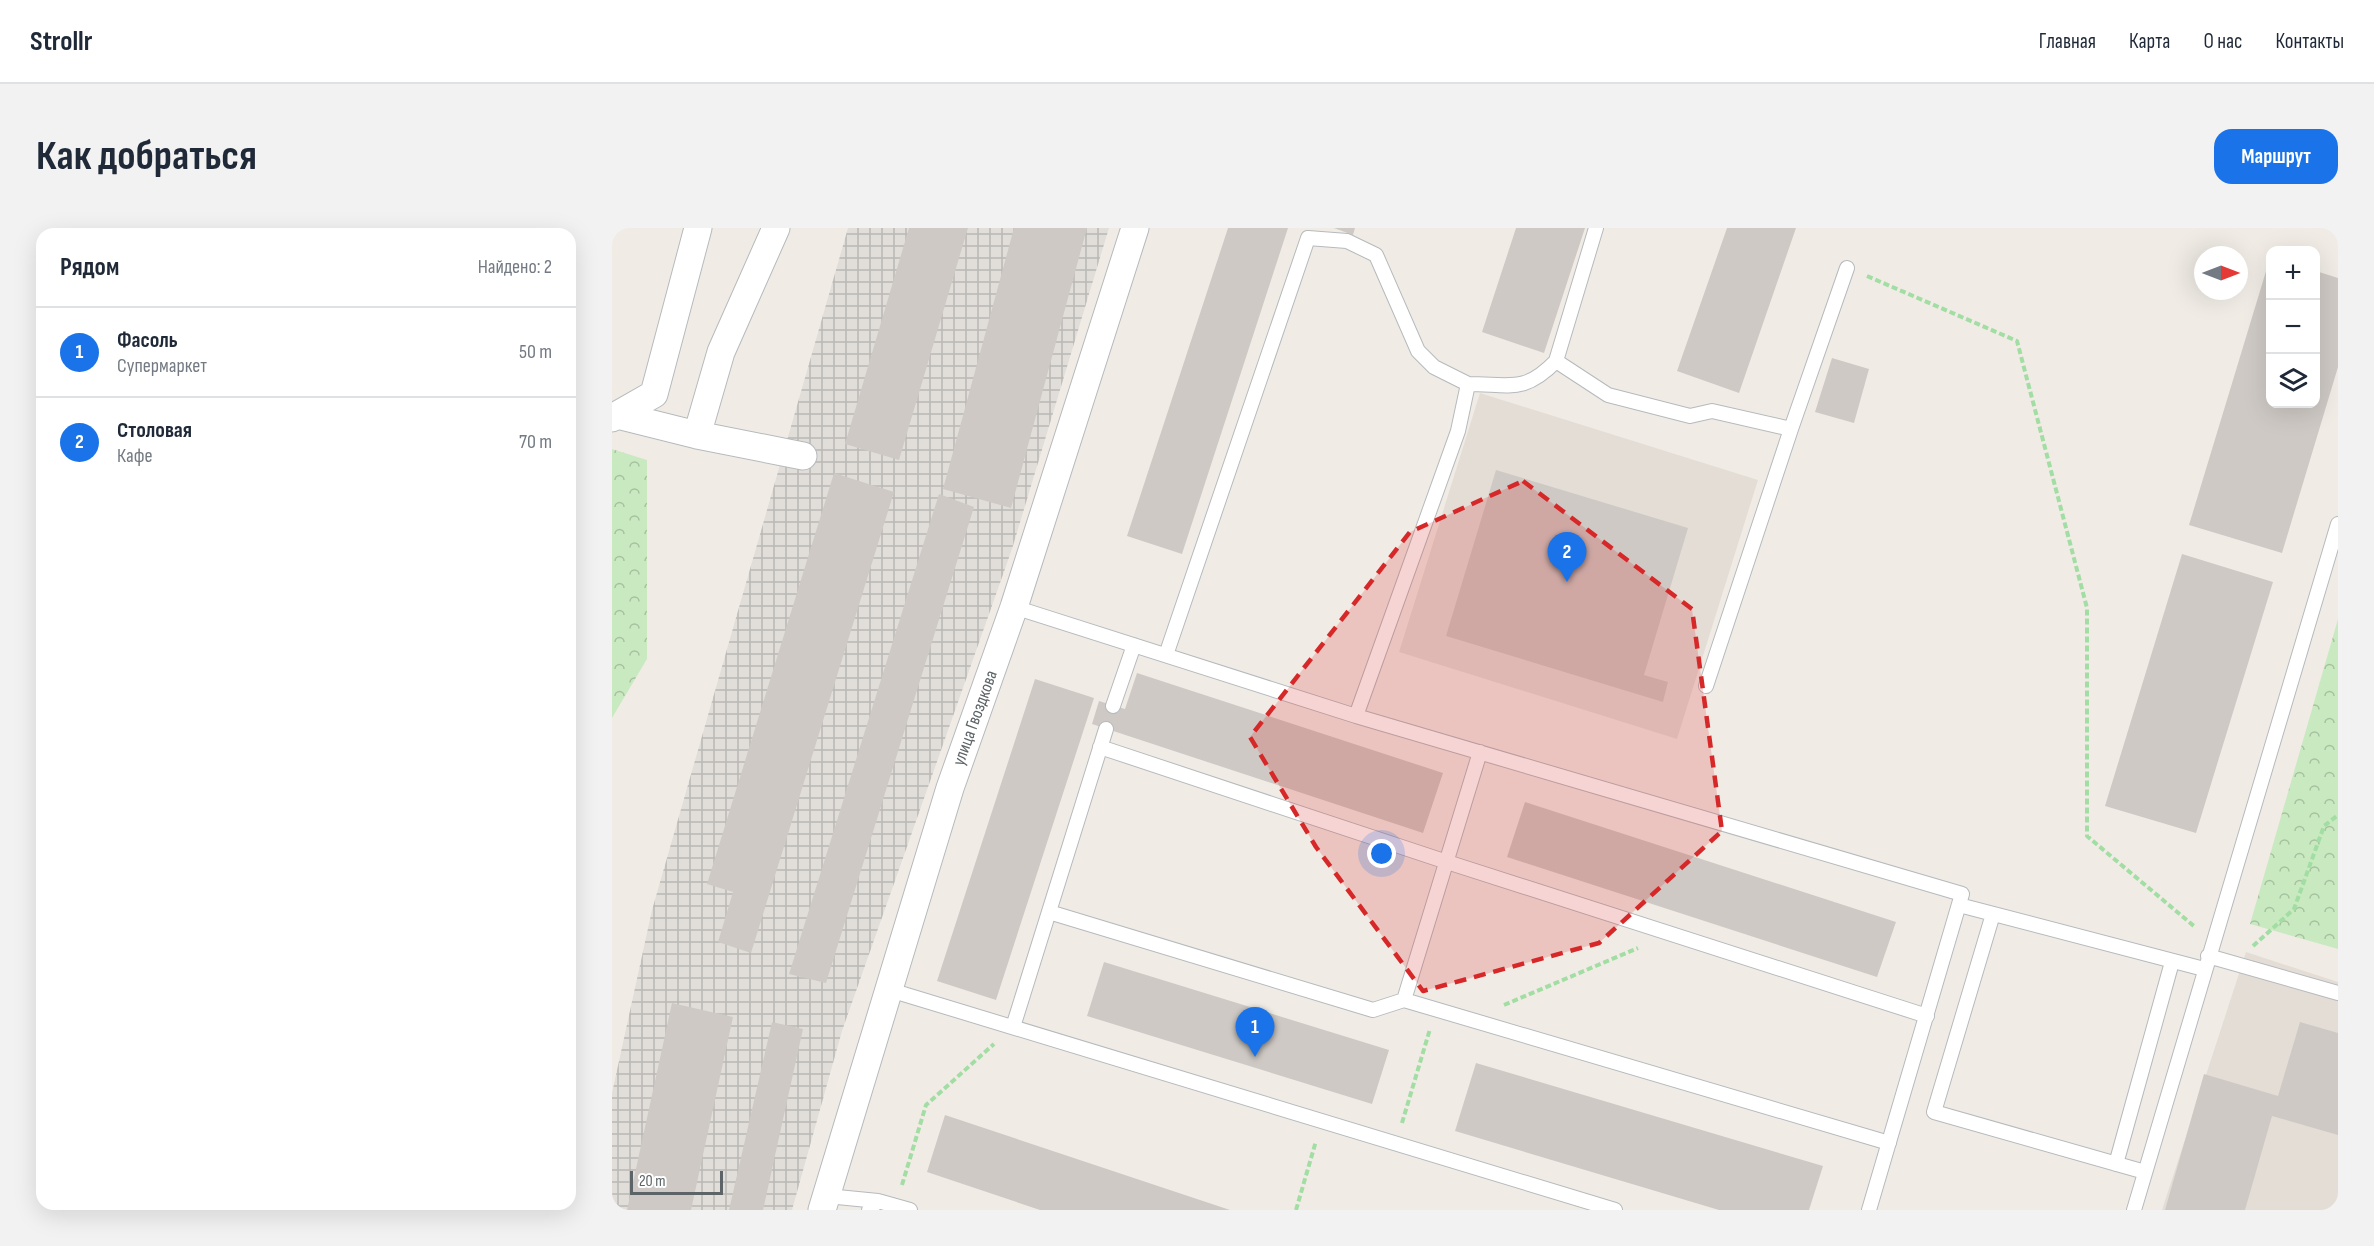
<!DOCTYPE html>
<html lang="ru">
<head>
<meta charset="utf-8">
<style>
  body { margin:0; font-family:"Sofia Sans Condensed",sans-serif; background:#f2f2f3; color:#1f2937 }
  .controls { position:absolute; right:18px; top:18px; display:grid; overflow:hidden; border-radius:12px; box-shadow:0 6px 24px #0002 }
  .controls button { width:54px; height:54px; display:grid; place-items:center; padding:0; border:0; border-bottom:2px solid #e0e1e3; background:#fff; color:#1f2937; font:30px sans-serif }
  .compass { position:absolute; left:1582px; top:18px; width:54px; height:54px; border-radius:50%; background:#fff; box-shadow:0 6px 24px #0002; rotate:90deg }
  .scale { position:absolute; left:18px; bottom:15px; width:93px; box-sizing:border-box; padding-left:6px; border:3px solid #5d6467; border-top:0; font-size:16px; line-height:21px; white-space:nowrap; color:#5d6467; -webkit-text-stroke:4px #fff; paint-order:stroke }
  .you { position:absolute; left:770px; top:626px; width:21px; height:21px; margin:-15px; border:4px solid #fff; border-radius:50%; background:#1a73e8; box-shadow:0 0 0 9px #1a73e833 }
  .badge { display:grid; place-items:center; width:39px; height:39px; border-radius:50%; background:#1a73e8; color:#fff; font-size:20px; font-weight:700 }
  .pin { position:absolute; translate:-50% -50px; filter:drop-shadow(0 2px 3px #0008) }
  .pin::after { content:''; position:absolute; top:32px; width:21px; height:18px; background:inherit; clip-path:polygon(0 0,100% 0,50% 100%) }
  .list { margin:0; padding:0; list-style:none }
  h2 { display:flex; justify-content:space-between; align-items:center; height:78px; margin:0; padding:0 24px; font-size:26px }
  h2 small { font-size:20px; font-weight:400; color:#747a83 }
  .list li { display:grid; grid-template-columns:39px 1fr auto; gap:18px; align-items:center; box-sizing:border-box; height:90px; padding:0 24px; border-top:2px solid #e0e1e3 }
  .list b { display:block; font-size:22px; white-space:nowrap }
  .list p { margin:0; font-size:20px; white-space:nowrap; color:#747a83 }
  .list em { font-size:20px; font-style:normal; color:#747a83 }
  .icon { flex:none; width:33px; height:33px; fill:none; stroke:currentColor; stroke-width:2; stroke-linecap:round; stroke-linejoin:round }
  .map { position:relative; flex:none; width:1726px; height:982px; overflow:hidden; border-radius:18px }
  header { display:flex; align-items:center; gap:36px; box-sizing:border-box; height:84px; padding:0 30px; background:#fff; border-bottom:2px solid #e0e1e3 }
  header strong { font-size:28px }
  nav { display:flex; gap:33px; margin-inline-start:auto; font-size:21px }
  .intro { display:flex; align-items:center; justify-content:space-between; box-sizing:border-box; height:144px; padding:0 36px }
  h1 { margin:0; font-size:42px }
  .button { padding:15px 27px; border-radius:18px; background:#1a73e8; color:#fff; font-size:21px; font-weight:700 }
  main { display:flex; gap:36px; padding:0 36px }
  aside { flex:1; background:#fff; border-radius:18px; box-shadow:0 6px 24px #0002 }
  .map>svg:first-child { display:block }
</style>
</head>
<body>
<header>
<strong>Strollr</strong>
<nav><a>Главная</a><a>Карта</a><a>О нас</a><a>Контакты</a></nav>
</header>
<div class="intro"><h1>Как добраться</h1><a class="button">Маршрут</a></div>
<main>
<aside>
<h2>Рядом<small>Найдено: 2</small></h2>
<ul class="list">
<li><span class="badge">1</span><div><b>Фасоль</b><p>Супермаркет</p></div><em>50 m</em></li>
<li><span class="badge">2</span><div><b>Столовая</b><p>Кафе</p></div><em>70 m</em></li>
</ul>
</aside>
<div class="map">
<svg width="1726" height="982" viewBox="0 0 1726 982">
  <defs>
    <pattern id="industrial-grid" width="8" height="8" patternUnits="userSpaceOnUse" patternTransform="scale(1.5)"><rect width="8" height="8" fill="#e1deda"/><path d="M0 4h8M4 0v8" fill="none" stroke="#bab8b5"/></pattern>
    <pattern id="forest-crowns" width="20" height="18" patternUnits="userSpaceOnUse" patternTransform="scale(1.5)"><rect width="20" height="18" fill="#c9eac0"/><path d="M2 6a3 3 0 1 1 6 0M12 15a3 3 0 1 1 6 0" fill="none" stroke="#a6c1a0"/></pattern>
  </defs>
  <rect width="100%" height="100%" fill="#f0ece5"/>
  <!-- industrial -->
  <path fill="url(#industrial-grid)" d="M236,0H497L400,321L230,803L180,982H0V865L40,682Z"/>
  <!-- education -->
  <path fill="#e3ddd6" d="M868,165L1146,252L1065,511L787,424Z
    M1634,724L1726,754V982H1550Z"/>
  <!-- forest -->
  <path fill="url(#forest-crowns)" d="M0,221L35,232V431L0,490Z
    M1726,391V721L1638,696Z"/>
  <!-- building -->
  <path fill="#cec9c4" d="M297,0H356L287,232L233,216Z
    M402,0H475L399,280L331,261Z
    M616,0H676L570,326L515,308Z
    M722,0H743L741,7Z
    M904,0H973L932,125L870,104Z
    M1115,0H1184L1127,165L1065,143Z
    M1658,30V176H1704V43L1726,50V139L1670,325L1577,297Z
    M1220,130L1257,141L1242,195L1203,184Z
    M884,242L1076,300L1032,447L1056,454L1051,474L834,408Z
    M222,245L282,264L139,725L106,714L121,664L95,656Z
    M327,266L362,279L214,755L177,746Z
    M1570,326L1661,354L1584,605L1493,578Z
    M525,445L831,545L811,605L480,496L487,473L513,481Z
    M423,451L482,470L384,772L325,753Z
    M913,574L1284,694L1265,749L895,629Z
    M492,734L777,822L760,876L475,788Z
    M60,775L121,789L79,982H15Z
    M160,794L191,801L151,982H117Z
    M1688,794L1726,805V907L1660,888L1633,982H1553L1592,846L1666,868Z
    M864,835L1211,938L1197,982H1107L843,903Z
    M333,887L618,982H428L315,944Z"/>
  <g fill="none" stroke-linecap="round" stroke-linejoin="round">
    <!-- service casing -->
    <g stroke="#b6babd" stroke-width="16">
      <path id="service" d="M944,133L996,167L1078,188L1100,183L1179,201
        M856,156C898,156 912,166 944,133L984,0
        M402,379L744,488L1350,666L1257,982
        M554,427L696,10L735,13L764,27L806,123L822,139L856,156L846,203L744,488
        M1094,458L1179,201L1235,40
        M501,478L522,417
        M488,519L835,634L1315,788
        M1347,677L1592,741
        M437,684L761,782L792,772L1277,915
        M1381,686L1322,884L1533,944
        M1596,728L1726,765
        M278,762L1003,982
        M792,772L868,524
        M401,799L494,501
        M1504,936L1560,734
        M215,968L266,973
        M257,982L266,973L298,982
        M1522,982L1726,296"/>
    </g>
    <!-- minor casing -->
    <g stroke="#b6babd" stroke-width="29">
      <path id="minor" d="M5,187L85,207L191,228
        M0,190L42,166L86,0
        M85,207L109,124L164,0
        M210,982L338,560L402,379L523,0"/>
    </g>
    <!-- path -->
    <path stroke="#a2dda4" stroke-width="4" stroke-dasharray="6 3" stroke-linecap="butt" d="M1255,48L1405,113L1475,380V608L1583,699
      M1641,718L1682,681L1712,598L1726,587
      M892,777L1026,720
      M790,895L818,801
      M290,957L314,877L382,816
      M684,982L704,913"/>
    <!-- service -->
    <use href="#service" stroke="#fff" stroke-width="14"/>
    <!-- minor -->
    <use href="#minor" stroke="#fff" stroke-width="27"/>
  </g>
  <!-- marked area -->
  <path fill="#d62828" fill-opacity="0.2" stroke="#d62828" stroke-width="4.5" stroke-dasharray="12 8" stroke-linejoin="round" d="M911,253L1080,381L1110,603L987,715L811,763L704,619L638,509L798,304Z"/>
  <g text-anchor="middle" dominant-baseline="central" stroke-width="5" stroke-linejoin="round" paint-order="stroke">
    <!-- street labels -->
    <g font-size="18" fill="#5d6467" stroke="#fff">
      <text transform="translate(363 490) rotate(-70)">улица Гвоздкова</text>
    </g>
  </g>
</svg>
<div class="controls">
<button>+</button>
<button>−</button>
<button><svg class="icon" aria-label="layers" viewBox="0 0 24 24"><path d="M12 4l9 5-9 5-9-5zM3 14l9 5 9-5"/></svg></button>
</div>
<svg class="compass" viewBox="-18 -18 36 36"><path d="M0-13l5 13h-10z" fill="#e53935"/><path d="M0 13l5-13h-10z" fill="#747a83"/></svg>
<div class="scale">20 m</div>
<div class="you"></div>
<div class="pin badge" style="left:643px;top:829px">1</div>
<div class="pin badge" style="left:955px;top:354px">2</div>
</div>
</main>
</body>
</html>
